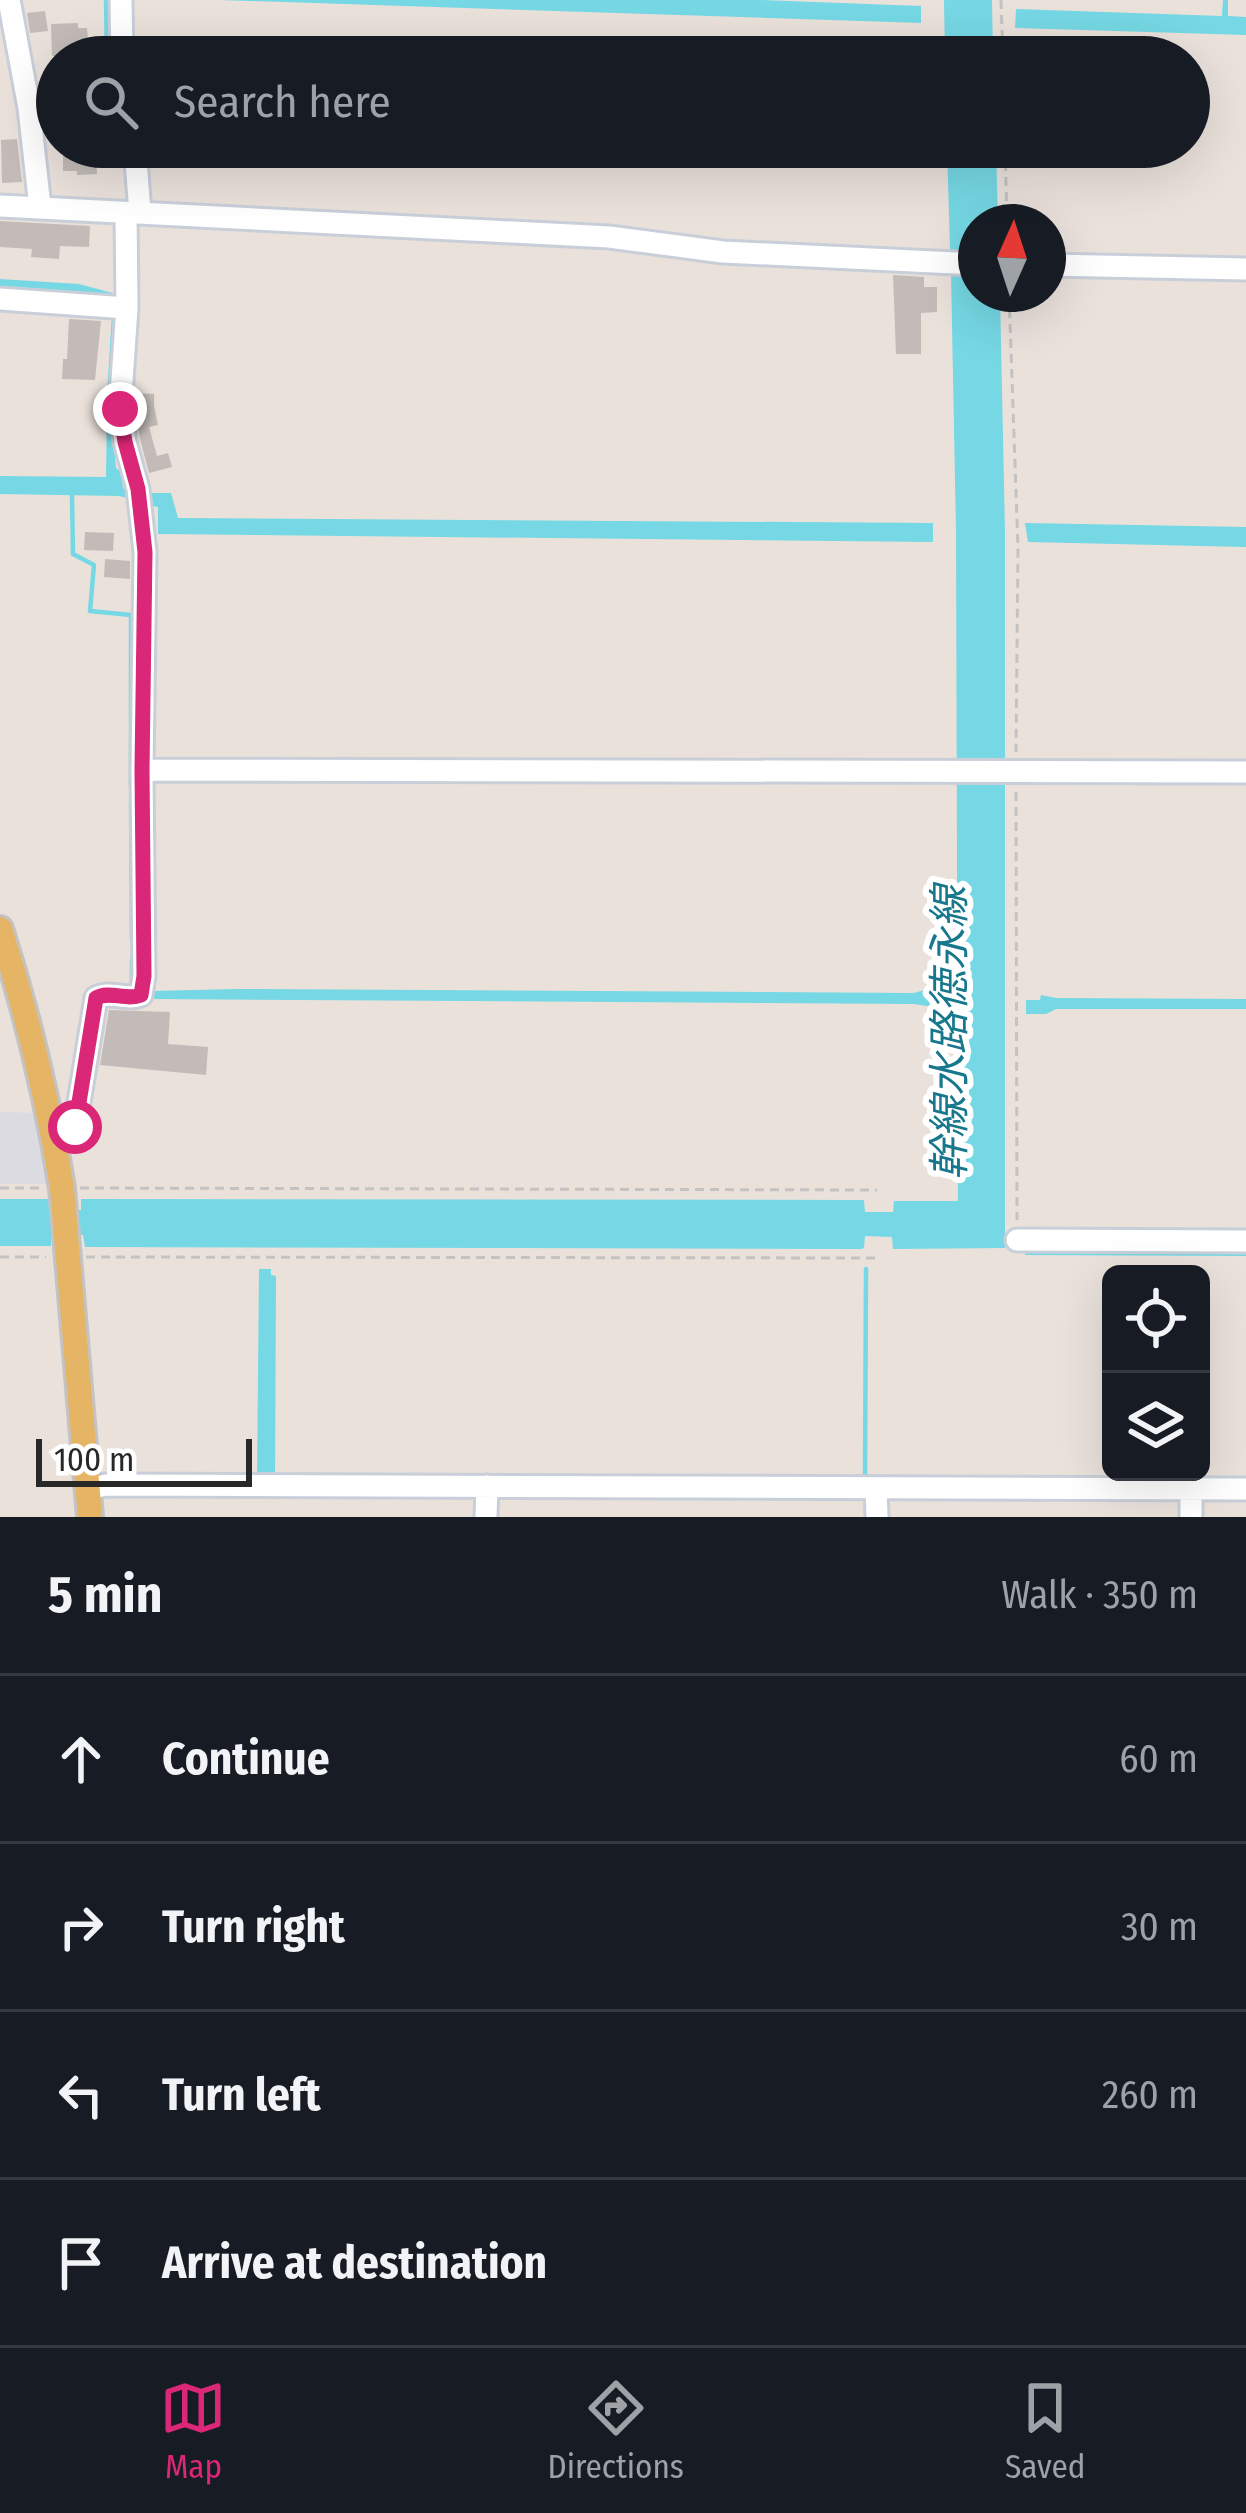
<!DOCTYPE html>
<html lang="en">
<head>
<meta charset="utf-8">
<style>
  body { margin:0; font-family:"Fira Sans Condensed","Noto Sans JP",sans-serif; background:#242831; color:#f1f3f6 }
  .controls { position:absolute; right:36px; bottom:36px; display:grid; overflow:hidden; border-radius:18px; box-shadow:0 12px 48px #0002 }
  .controls button { width:108px; height:108px; display:grid; place-items:center; padding:0; border:0; border-bottom:3px solid #363941; background:#171b24; color:#f1f3f6; font:60px sans-serif }
  .compass { position:absolute; left:958px; top:204px; width:108px; height:108px; border-radius:50%; background:#171b24; box-shadow:0 12px 48px #0002; rotate:3deg }
  .scale { position:absolute; left:36px; bottom:30px; width:216px; box-sizing:border-box; padding-left:12px; border:6px solid #282828; border-top:0; font-size:33px; line-height:42px; white-space:nowrap; color:#282828; -webkit-text-stroke:9px #fff; paint-order:stroke }
  .stop { position:absolute; width:36px; height:36px; margin:-27px; border:9px solid #db2777; border-radius:50%; background:#fff }
  .stop.end { background:#db2777; border-color:#fff; box-shadow:0 3px 12px #0008 }
  .list { margin:0; padding:0; list-style:none }
  h2 { display:flex; justify-content:space-between; align-items:center; height:156px; margin:0; padding:0 48px; font-size:51px }
  h2 small { font-size:39px; font-weight:400; color:#9ea1a6 }
  .list li { display:grid; grid-template-columns:78px 1fr auto; gap:36px; align-items:center; box-sizing:border-box; height:168px; padding:0 48px; border-top:3px solid #363941 }
  .list b { display:block; font-size:45px; white-space:nowrap }
  .list em { font-size:39px; font-style:normal; color:#9ea1a6 }
  .icon { flex:none; width:66px; height:66px; fill:none; stroke:currentColor; stroke-width:2; stroke-linecap:round; stroke-linejoin:round }
  .map { position:relative; flex:none; width:1246px; height:1517px; overflow:hidden }
  .search { position:absolute; background:#171b24; box-shadow:0 12px 48px #0002; left:36px; right:36px; top:36px; height:132px; display:flex; align-items:center; gap:30px; box-sizing:border-box; padding:0 42px; border-radius:66px; color:#9ea1a6; font-size:45px }
  .sheet { height:828px; background:#171b24 }
  nav { display:flex; justify-content:space-around; align-items:center; box-sizing:border-box; height:168px; border-top:3px solid #363941; background:#171b24; font-size:33px; color:#9ea1a6 }
  nav a { display:grid; justify-items:center; gap:6px }
  nav .on { color:#db2777 }
  .map>svg:first-child { display:block }
</style>
</head>
<body>
<div class="map">
<svg width="1246" height="1517" viewBox="0 0 1246 1517">
  <rect width="100%" height="100%" fill="#eae1db"/>
  <!-- industrial -->
  <path fill="#dcdbe2" d="M0,1112L39,1113L50,1184H0Z"/>
  <!-- water -->
  <path fill="#75d8e4" d="M220,0H762L921,6V23Z
    M944,0H992L993,57H945Z
    M1223,0H1228V16L1246,17V35L1015,28L1016,9L1222,16Z
    M947,147H996L998,222H976V294H1000L1005,533V1248L893,1249L892,1237L865,1236L864,1248L861,1249L85,1247L83,1235H51V1246H0V1199H48L50,1210H81V1199L864,1200L865,1212H893L894,1201H958L956,531L951,274H964V252L950,250Z
    M0,279L79,284L116,294V299L102,298L101,295L0,289Z
    M107,408L111,409L116,468L121,472L123,488L131,493L132,499L119,496L0,494V476L106,477Z
    M150,493H171L178,518L933,523V542L158,534V507L148,505Z
    M1025,523L1246,527V547L1028,542Z
    M237,989L913,993L930,989V996H935V1007L913,1004L152,999V991Z
    M1041,995L1056,998L1246,999V1009H1056L1046,1014H1026V1000H1040Z
    M1026,1248H1246V1256L1025,1255Z
    M259,1269H271V1275L276,1276L275,1482H257Z"/>
  <g fill="none" stroke-linecap="round" stroke-linejoin="round">
    <!-- stream -->
    <path stroke="#75d8e4" stroke-width="4.5" d="M106,0L107,57
      M37,134L57,128
      M109,399L114,317
      M72,496L73,554L94,565L90,611L131,615V786
      M131,803L132,940
      M132,960V983
      M865,1477L866,1269"/>
  </g>
  <!-- building -->
  <path fill="#c2bbb8" d="M45,11L48,31L30,33L27,13Z
    M78,23V28H87L88,39H91L92,57L52,56L51,24Z
    M57,94V120L46,121L42,95Z
    M17,139L22,182L2,183L1,140Z
    M63,147H96L97,174L77,175V171H63Z
    M0,221L90,226L89,247L60,246L59,259L31,257L32,249L0,247Z
    M893,275L924,277V287H937V312L921,313V354H896Z
    M69,319L101,321L95,380L62,379L63,359H67Z
    M136,393L154,394V406L158,425L149,427L157,456L168,453L172,467L149,473L140,439L135,408Z
    M85,532L114,533L113,551L84,550Z
    M105,559L130,561V579L104,577Z
    M109,1010L170,1012L168,1044L208,1047L206,1075L100,1065Z"/>
  <g fill="none" stroke-linecap="round" stroke-linejoin="round">
    <!-- minor casing -->
    <g stroke="#c9cfd9" stroke-width="27">
      <path id="minor" d="M9,0L29,108L40,207
        M121,0L122,57
        M135,147L140,213
        M0,206L609,237L723,252L976,264
        M1048,265L1246,269
        M0,299L127,308
        M142,770L1246,772
        M56,1151L75,1127L96,998C109,990 126,1001 141,995L144,976L142,770L145,552L138,489L125,442L120,409L127,308L126,213
        M1017,1240L1246,1241
        M876,1488L877,1517
        M88,1489L106,1485L1246,1489
        M486,1517L487,1486
        M1191,1517V1489"/>
    </g>
    <!-- major casing -->
    <g stroke="#c3c3c3" stroke-width="30">
      <path id="major" d="M0,929C27,1013 48,1101 62,1188L90,1517"/>
    </g>
    <!-- path -->
    <path stroke="#c3c3c3" stroke-width="3" stroke-dasharray="9 6" stroke-linecap="butt" d="M1001,0L1003,57
      M1005,147L1007,222
      M1009,294L1018,548L1016,752
      M1016,792L1017,1220
      M0,1188H40
      M80,1188L877,1190
      M0,1257H46
      M86,1257L876,1258"/>
    <!-- minor -->
    <use href="#minor" stroke="#fff" stroke-width="21"/>
    <!-- major -->
    <use href="#major" stroke="#e5b465" stroke-width="24"/>
  </g>
  <g fill="none" stroke-linecap="round" stroke-linejoin="round">
    <!-- route -->
    <path stroke="#db2777" stroke-width="15" d="M75,1127L96,998C109,990 126,1001 141,995L144,976L142,770L145,552L138,489L125,442L120,409"/>
  </g>
  <g text-anchor="middle" dominant-baseline="central" stroke-width="12" stroke-linejoin="round" paint-order="stroke">
    <!-- water labels -->
    <g font-size="42" font-style="italic" fill="#17778d" stroke="#fff">
      <text transform="translate(950 1033) rotate(-90)">幹線水路徳永線</text>
    </g>
  </g>
</svg>
<div class="controls">
<button><svg class="icon" aria-label="locate" viewBox="0 0 24 24"><circle cx="12" cy="12" r="6"/><path d="M12 2v4M12 18v4M2 12h4M18 12h4"/></svg></button>
<button><svg class="icon" aria-label="layers" viewBox="0 0 24 24"><path d="M12 4l9 5-9 5-9-5zM3 14l9 5 9-5"/></svg></button>
</div>
<svg class="compass" viewBox="-18 -18 36 36"><path d="M0-13l5 13h-10z" fill="#e53935"/><path d="M0 13l5-13h-10z" fill="#9ea1a6"/></svg>
<div class="scale">100 m</div>
<div class="stop" style="left:75px;top:1127px"></div>
<div class="stop end" style="left:120px;top:409px"></div>
<div class="search"><svg class="icon" aria-label="search" viewBox="0 0 24 24"><circle cx="10" cy="10" r="6"/><path d="M15 15l6 6"/></svg>Search here</div>
</div>
<section class="sheet">
<h2>5 min<small>Walk · 350 m</small></h2>
<ul class="list">
<li><svg class="icon" aria-label="ahead" viewBox="0 0 24 24"><path d="M12 20V5M6 11l6-6 6 6"/></svg><div><b>Continue</b></div><em>60 m</em></li>
<li><svg class="icon" aria-label="right" viewBox="0 0 24 24"><path d="M7 20v-9h11M14 6l5 5-5 5"/></svg><div><b>Turn right</b></div><em>30 m</em></li>
<li><svg class="icon" aria-label="left" viewBox="0 0 24 24"><path d="M17 20v-9H6M10 6l-5 5 5 5"/></svg><div><b>Turn left</b></div><em>260 m</em></li>
<li><svg class="icon" aria-label="arrive" viewBox="0 0 24 24"><path d="M6 21V4h12l-3 4 3 4H6"/></svg><div><b>Arrive at destination</b></div></li>
</ul>
</section>
<nav>
<a class="on"><svg class="icon" aria-label="map" viewBox="0 0 24 24"><path d="M3 6l6-2 6 2 6-2v14l-6 2-6-2-6 2zM9 4v14M15 6v14"/></svg>Map</a>
<a><svg class="icon" aria-label="directions" viewBox="0 0 24 24"><path d="M12 3l9 9-9 9-9-9zM9 14v-3h6M13 9l2 2-2 2"/></svg>Directions</a>
<a><svg class="icon" aria-label="saved" viewBox="0 0 24 24"><path d="M7 4h10v16l-5-4-5 4z"/></svg>Saved</a>
</nav>
</body>
</html>
